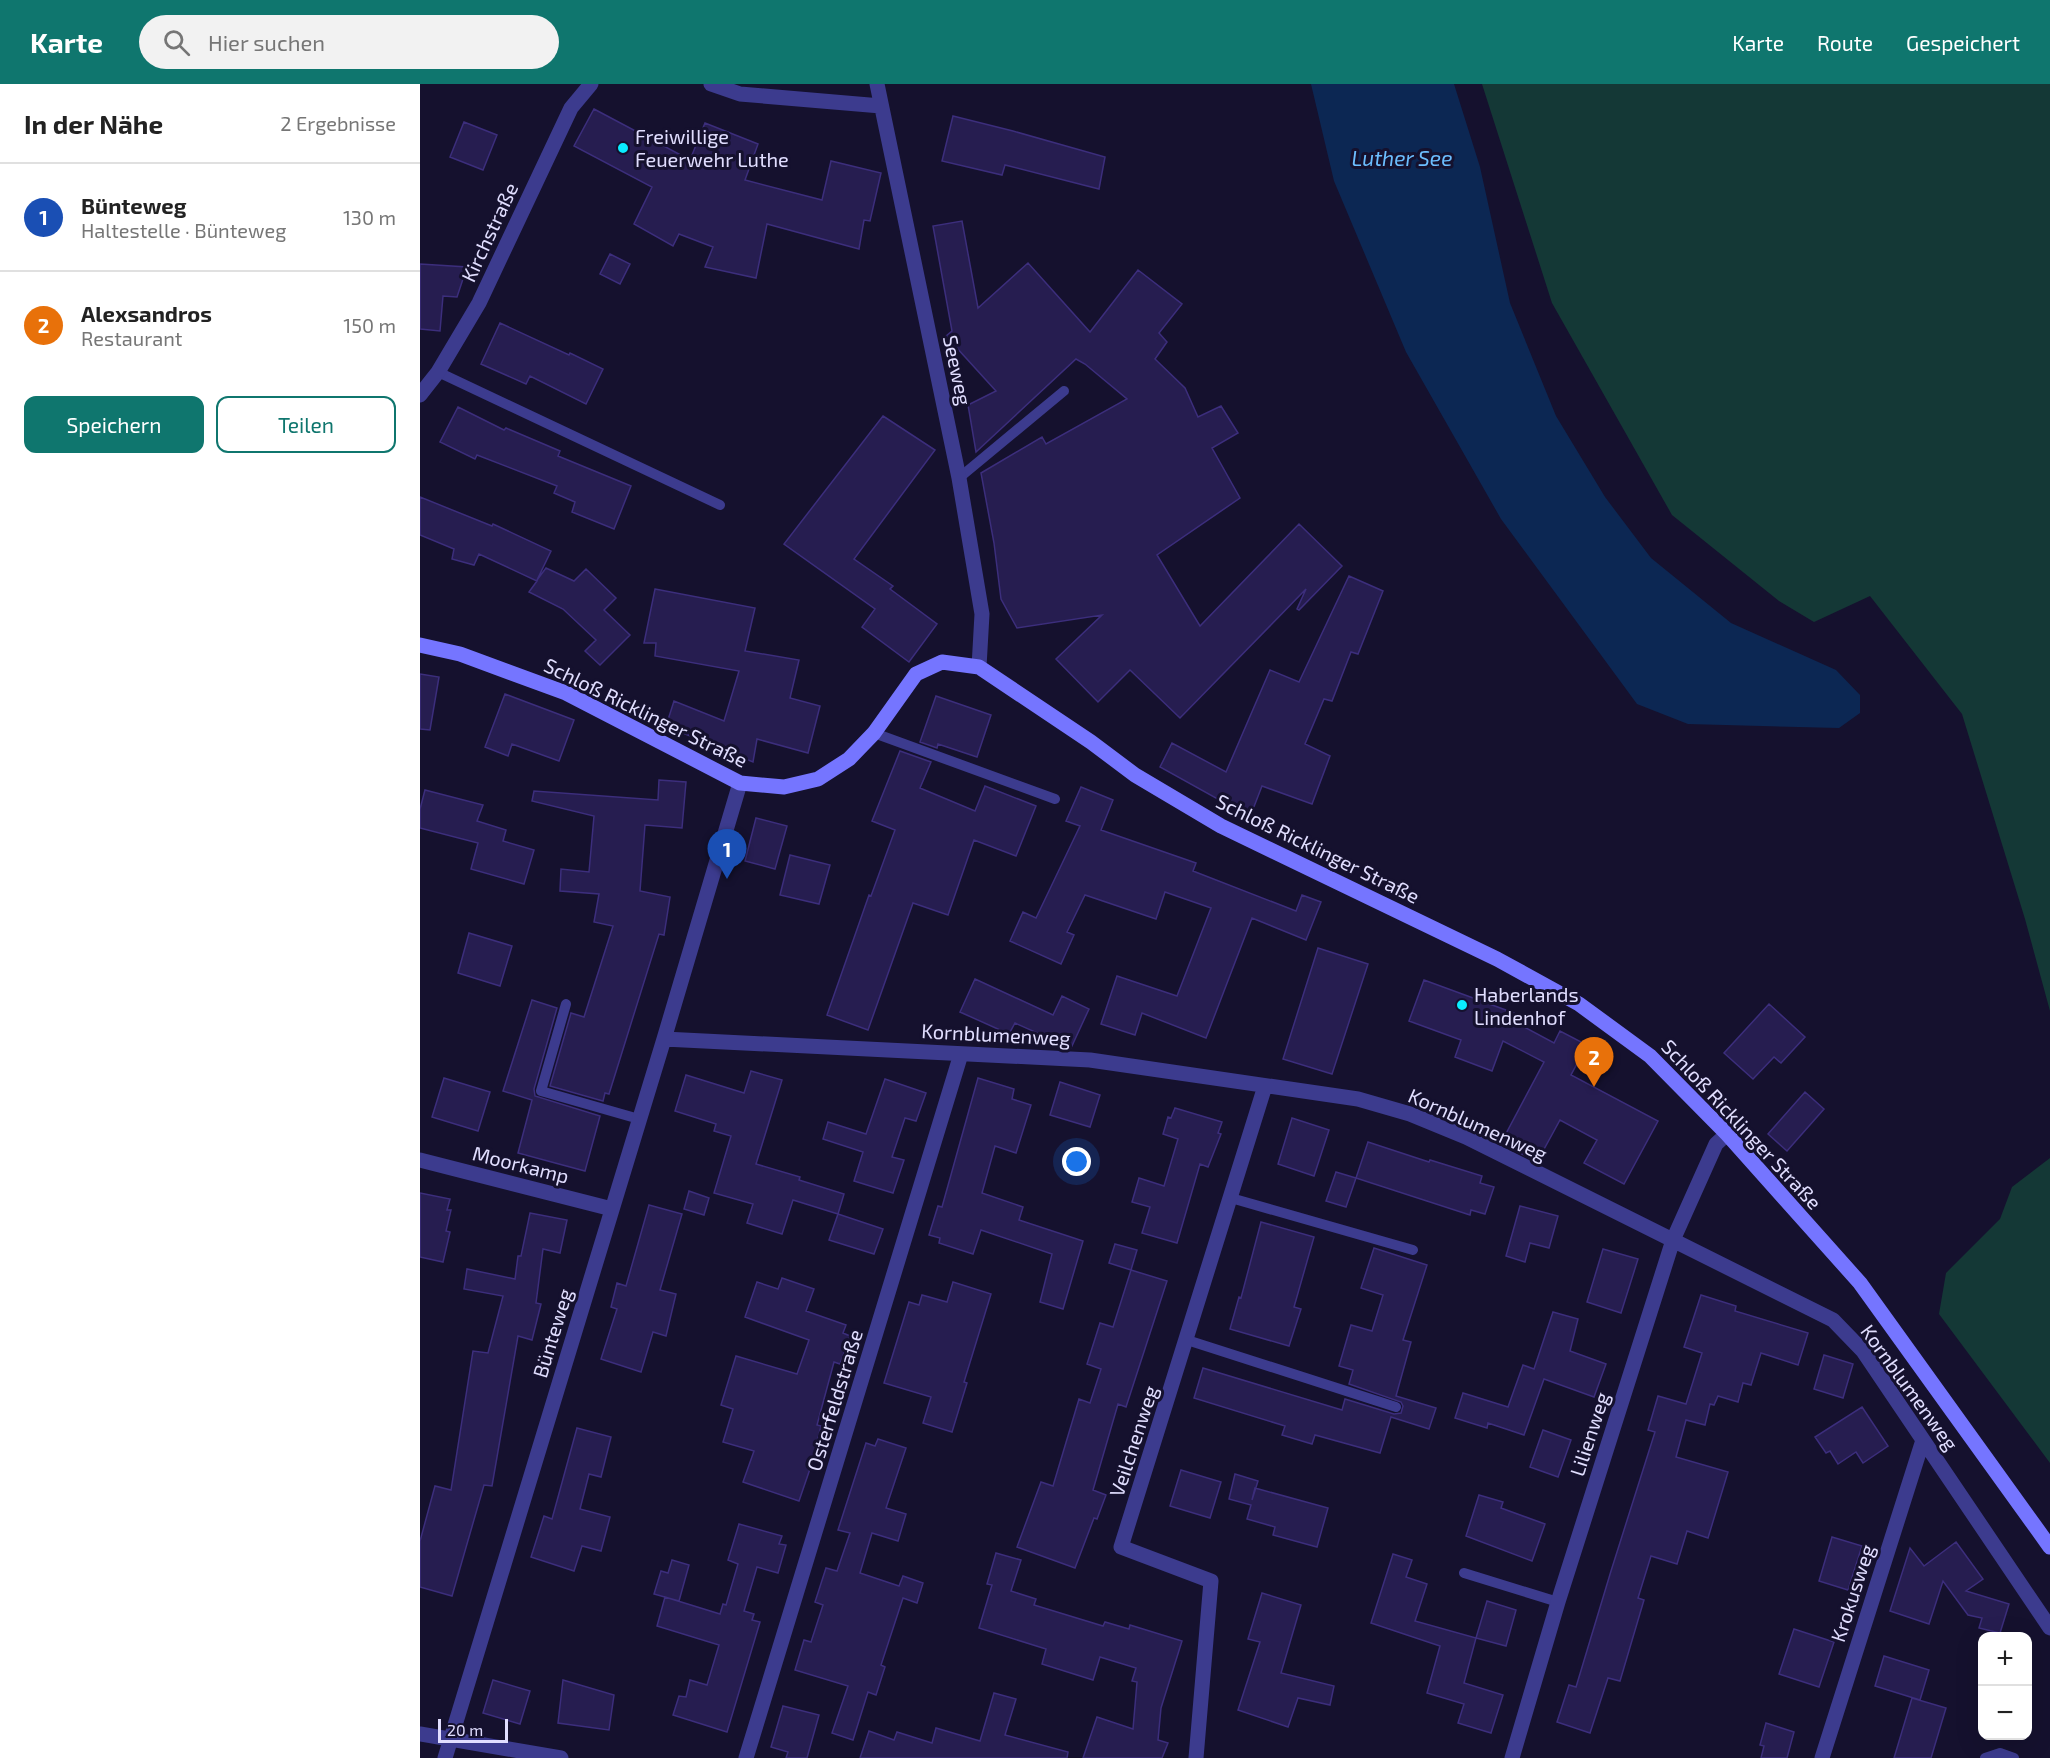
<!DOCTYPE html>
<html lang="de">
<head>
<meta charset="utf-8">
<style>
  body { margin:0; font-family:"Exo 2",sans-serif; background:#f2f2f2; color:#222 }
  .controls { position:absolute; right:18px; bottom:18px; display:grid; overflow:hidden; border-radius:12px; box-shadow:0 6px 24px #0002 }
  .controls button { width:54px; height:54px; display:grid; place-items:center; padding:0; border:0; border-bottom:2px solid #e0e0e0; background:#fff; color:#222; font:30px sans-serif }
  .scale { position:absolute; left:18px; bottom:15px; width:70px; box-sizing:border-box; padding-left:6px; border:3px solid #e1deff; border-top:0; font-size:16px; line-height:21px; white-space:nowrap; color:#e1deff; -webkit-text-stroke:4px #15112e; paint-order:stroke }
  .you { position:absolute; left:657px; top:1078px; width:21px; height:21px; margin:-15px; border:4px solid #fff; border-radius:50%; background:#1a73e8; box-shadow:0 0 0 9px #1a73e833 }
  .badge { display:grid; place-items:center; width:39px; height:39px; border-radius:50%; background:#0f766e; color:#fff; font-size:20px; font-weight:700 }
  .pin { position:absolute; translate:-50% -50px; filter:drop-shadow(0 2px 3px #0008) }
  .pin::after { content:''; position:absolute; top:32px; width:21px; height:18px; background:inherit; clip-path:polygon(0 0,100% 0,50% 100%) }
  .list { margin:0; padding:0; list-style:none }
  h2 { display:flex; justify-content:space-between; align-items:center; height:78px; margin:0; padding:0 24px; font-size:26px }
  h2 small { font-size:20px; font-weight:400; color:#767676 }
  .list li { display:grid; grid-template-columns:39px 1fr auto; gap:18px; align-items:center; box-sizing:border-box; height:108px; padding:0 24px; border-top:2px solid #e0e0e0 }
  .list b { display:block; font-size:22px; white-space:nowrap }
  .list p { margin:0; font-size:20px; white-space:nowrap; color:#767676 }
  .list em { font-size:20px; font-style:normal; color:#767676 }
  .actions { display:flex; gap:12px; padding:18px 24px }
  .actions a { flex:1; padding:14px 0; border:2px solid #0f766e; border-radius:12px; text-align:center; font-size:21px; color:#0f766e }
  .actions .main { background:#0f766e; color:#fff }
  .icon { flex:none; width:33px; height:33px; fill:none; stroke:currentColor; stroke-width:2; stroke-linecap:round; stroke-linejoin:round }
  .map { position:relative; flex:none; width:1630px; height:1674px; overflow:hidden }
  header { display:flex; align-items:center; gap:36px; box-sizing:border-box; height:84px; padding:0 30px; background:#0f766e; color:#fff }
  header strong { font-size:28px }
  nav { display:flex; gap:33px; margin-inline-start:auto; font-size:21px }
  .search { width:420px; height:54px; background:#f2f2f2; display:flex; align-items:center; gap:15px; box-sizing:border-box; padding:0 21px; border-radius:33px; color:#767676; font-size:22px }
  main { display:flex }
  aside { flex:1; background:#fff }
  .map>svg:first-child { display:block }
</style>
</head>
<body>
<header>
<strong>Karte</strong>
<div class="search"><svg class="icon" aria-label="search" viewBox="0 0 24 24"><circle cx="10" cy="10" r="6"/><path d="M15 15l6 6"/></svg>Hier suchen</div>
<nav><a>Karte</a><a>Route</a><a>Gespeichert</a></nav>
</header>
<main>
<aside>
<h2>In der Nähe<small>2 Ergebnisse</small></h2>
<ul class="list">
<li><span class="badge" style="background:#1a4fb4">1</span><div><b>Bünteweg</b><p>Haltestelle · Bünteweg</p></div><em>130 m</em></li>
<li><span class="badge" style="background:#e8710a">2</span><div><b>Alexsandros</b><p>Restaurant</p></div><em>150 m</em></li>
</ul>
<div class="actions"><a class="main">Speichern</a><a>Teilen</a></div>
</aside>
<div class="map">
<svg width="1630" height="1674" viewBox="0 0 1630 1674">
  <rect width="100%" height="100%" fill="#15112e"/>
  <!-- green -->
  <path fill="#143836" d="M1062,0H1630V927L1605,835L1542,630L1450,512L1394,538L1359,517L1252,431L1132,219Z
    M1630,1074V1379L1519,1230L1526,1189L1580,1135L1592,1103Z"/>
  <!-- water -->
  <path fill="#0c2753" d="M891,0H1034L1060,83L1090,219L1136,332L1185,413L1231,474L1311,539L1416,586L1440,611V629L1419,644L1268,640L1217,620L1081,435L986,268L914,97Z"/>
  <!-- building -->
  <path fill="#261d50" stroke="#3c2e7c" stroke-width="1.5" d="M174,25L270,76L285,39L338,60L325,96L402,116L411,77L461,89L450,137L444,136L439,165L347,140L336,194L285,183L293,163L259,150L253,162L214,140L232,103L154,62Z
    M533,32L593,47L685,73L679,105L585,81L582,91L522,77Z
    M44,38L77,51L63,86L30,73Z
    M542,137L558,224L608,179L670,248L718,186L762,220L739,249L747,258L735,275L765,304L778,333L801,322L818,349L792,364L820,414L737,471L780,542L879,440L922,482L879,526L877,525L886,505L760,634L710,586L678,618L636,575L682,531L597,544L581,515L574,459L561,389L622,353L626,360L707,315L665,280L656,275L556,368L548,321L576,307L526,252L532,247L513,142Z
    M190,170L210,180L200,200L180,190Z
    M0,180L47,183L37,213L23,212L20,247L0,245Z
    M80,239L149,271L150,269L183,285L166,320L110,292L106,300L61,280Z
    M38,323L84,346L86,344L140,367L138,372L211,402L194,445L152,428L155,418L134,409L137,402L57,371L55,375L20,358Z
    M463,332L515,366L434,475L473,502L470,505L517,540L489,578L442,543L455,525L364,460Z
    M0,413L72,442L73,440L131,467L117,496L126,484L154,497L166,485L196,514L184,526L210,551L180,581L165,567L176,556L143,525L109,508L117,497L59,470L54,481L32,475L34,465L0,451Z
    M929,492L963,507L938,570L931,568L912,617L904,615L885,660L910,672L892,720L842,702L830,733L740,683L752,659L806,688L850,586L879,598Z
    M235,505L335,524L325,567L379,576L370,614L400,622L388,669L337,655L333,678L246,642L254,617L304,637L319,587L235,572L236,559H224Z
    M0,590L19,593L10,646L0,645Z
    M85,610L154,636L139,677L92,660L88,672L65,663Z
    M516,612L571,631L557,673L518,660L517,664L500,658Z
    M480,667L511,678L500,704L555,727L565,702L616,722L596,772L554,756L528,831L493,819L448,946L407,931L449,811L451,812L475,746L452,737Z
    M239,696L266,698L262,744L225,741L220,807L250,813L244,851L239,850L189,1010L185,1009L183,1017L130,1002L151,929L164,933L193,842L174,838L179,810L140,807L141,785L169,788L174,732L112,717L114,707L238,716Z
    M661,703L693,716L681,746L776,779L773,787L876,827L882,811L901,818L886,856L832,834L786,954L722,929L715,951L681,940L697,892L757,912L791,824L745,808L736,835L665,811L647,848L654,851L641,880L590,857L603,828L616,834L660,742L646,737Z
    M5,706L63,721L57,737L86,746L83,757L114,766L104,800L51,785L58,759L0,744V725Z
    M336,734L367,742L355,785L325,777Z
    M370,771L410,781L399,820L360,811Z
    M49,849L92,862L80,902L38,889Z
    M898,864L948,880L912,990L863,975Z
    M555,895L633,931L642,912L669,925L651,964L595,939L589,950L540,928Z
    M1004,896L1094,929L1091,936L1134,959L1140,947L1167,961L1151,991L1238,1037L1204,1100L1164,1079L1177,1056L1140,1036L1117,1078L1081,1059L1124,978L1083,957L1072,987L1035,973L1041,956L989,937Z
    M112,916L137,924L114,1005L115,1012L180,1032L165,1087L98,1069L112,1016L83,1007Z
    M1349,920L1385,953L1361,979L1354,973L1333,995L1304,969Z
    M331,987L362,996L336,1080L380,1093L379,1096L424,1110L418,1130L373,1116L362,1150L327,1139L333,1120L294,1109L311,1052L294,1047L296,1040L255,1027L266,991L324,1009Z
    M24,994L70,1008L58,1047L12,1033Z
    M558,994L594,1005L592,1015L611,1021L596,1069L575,1062L562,1109L603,1123L599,1136L663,1157L643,1225L620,1218L632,1170L561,1146L553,1170L519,1159L520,1154L509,1151L518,1122L522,1123Z
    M465,995L506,1009L496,1037L485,1034L472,1073L484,1076L473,1109L434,1097L443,1068L403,1055L408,1038L446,1050Z
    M640,998L680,1011L670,1043L630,1031Z
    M1385,1008L1404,1025L1367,1067L1348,1050Z
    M755,1024L802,1038L798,1049L801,1050L788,1083L780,1080L757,1159L722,1149L730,1123L712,1118L719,1094L744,1102L758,1055L743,1050L748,1033L751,1034Z
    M872,1034L909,1046L894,1092L858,1080Z
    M948,1058L1009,1078L1010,1076L1062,1092L1060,1099L1074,1103L1065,1130L1051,1126L1050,1131L936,1094Z
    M916,1088L936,1094L926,1123L906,1117Z
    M269,1107L289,1114L284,1131L264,1125Z
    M0,1109L30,1115L27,1126H31L26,1147L30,1148L23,1178L0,1173Z
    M229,1121L262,1130L240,1206L256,1210L246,1252L233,1248L221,1288L181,1275L197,1225L191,1223L197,1199L206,1202Z
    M1100,1122L1138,1132L1129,1164L1110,1159L1105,1178L1086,1172Z
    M110,1129L147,1136L140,1169L123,1165L116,1219L121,1220L112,1256L98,1252L72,1402L64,1401L32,1512L0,1503V1457L15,1402L31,1406L53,1267L68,1269L83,1212L44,1205L47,1185L95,1195L98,1172H101Z
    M418,1130L463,1145L454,1170L409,1156Z
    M841,1138L894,1153L874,1223L881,1225L869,1262L810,1245L819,1213L821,1214Z
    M695,1160L717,1166L711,1186L689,1179Z
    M954,1164L1007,1181L983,1256L991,1258L976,1312L1016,1324L1009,1345L971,1333L960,1369L895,1351L892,1360L862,1351L865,1342L774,1314L783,1284L922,1326L925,1315L974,1330L981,1329L983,1322L981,1318L929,1300L933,1286L919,1282L931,1241L952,1247L963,1211L941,1204Z
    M1183,1165L1218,1175L1201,1229L1167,1218Z
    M711,1186L747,1197L706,1323L698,1320L673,1406L686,1411L677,1435L674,1434L655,1484L597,1463L621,1398L633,1402L659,1315L670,1319L681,1285L667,1280L680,1239L693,1243Z
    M362,1194L394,1205L386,1227L426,1241L423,1249L430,1252L420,1280L414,1278L397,1341L401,1342L392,1379L379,1417L323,1398L334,1367L303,1358L313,1325L301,1321L316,1272L377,1290L389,1256L325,1233L337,1198L358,1205Z
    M533,1198L571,1210L544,1298L547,1299L532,1348L503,1339L511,1313L464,1299L489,1218L499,1221L502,1211L527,1218Z
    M1281,1211L1316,1222L1315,1227L1388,1249L1378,1281L1341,1269L1331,1301L1323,1299L1318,1318L1298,1312L1294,1321L1290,1320L1285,1341L1266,1336L1256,1373L1308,1388L1288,1454L1267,1447L1257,1480L1231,1472L1218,1514L1224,1516L1200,1597L1188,1594L1170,1649L1137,1638L1149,1601L1156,1603L1191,1487L1235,1348L1228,1346L1238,1312L1266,1320L1282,1269L1264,1263Z
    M1133,1228L1158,1235L1150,1267L1186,1280L1174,1313L1124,1295L1104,1351L1068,1339L1067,1344L1035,1334L1043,1309L1088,1323L1103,1281L1114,1285Z
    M1404,1271L1433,1280L1423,1314L1394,1305Z
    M1442,1323L1468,1362L1443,1379L1436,1368L1418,1380L1410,1367L1406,1369L1395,1353Z
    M157,1344L191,1353L181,1393L169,1390L160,1425L190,1433L181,1467L162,1462L154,1487L111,1473L124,1432L132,1435Z
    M1123,1346L1151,1356L1138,1393L1110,1383Z
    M458,1355L486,1364L466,1424L486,1430L478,1457L452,1449L440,1489L479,1502L483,1492L503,1499L497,1519L483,1514L461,1581L465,1583L456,1611L448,1608L433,1656L412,1649L428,1602L375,1586L384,1556L391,1558L403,1521L395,1518L406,1484L417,1487L430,1449L418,1446L446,1359L455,1362Z
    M761,1386L801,1398L790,1434L750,1422Z
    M815,1390L838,1397L832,1416L835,1404L908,1424L897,1463L853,1451L855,1443L827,1435L831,1421L809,1415Z
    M1059,1411L1083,1418L1081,1424L1125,1440L1112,1477L1046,1452Z
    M319,1440L362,1452L359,1460L366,1461L358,1489L337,1483L324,1527L334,1530L332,1536L340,1538L307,1648L253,1631L259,1612L266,1613L270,1596L287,1601L299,1561L237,1542L245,1513L300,1530L303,1520L306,1521L318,1480L308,1476Z
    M1412,1453L1442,1462L1428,1506L1399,1497Z
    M1536,1458L1563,1495L1546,1507L1589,1520L1580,1549L1559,1544L1562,1534L1548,1531L1523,1497L1509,1540L1470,1527L1490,1464L1504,1482Z
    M576,1469L601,1476L591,1507L616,1515L614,1521L683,1542L685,1538L709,1545L710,1541L762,1557L741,1624L738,1656L748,1659L742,1674H663L677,1633L713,1645L717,1598L712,1597L716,1584L680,1573L673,1596L622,1580L626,1565L559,1544L572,1501L567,1500Z
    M973,1470L992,1476L986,1493L1007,1500L995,1537L1056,1554L1044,1599L1083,1611L1071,1649L1038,1639L1044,1620L1007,1609L1020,1562L951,1539Z
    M252,1476L269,1481L259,1517L234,1510L241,1487L248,1489Z
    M842,1509L881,1521L861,1589L914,1602L910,1621L878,1614L868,1643L818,1626L840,1558L828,1555Z
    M1067,1517L1096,1526L1086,1562L1056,1554Z
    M1374,1545L1414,1558L1399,1603L1359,1590Z
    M1464,1572L1509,1586L1500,1616L1455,1602Z
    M73,1596L110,1607L100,1640L63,1629Z
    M143,1596L194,1611L189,1646L138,1639Z
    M574,1609L596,1615L585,1651L648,1668L647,1674H440L449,1647L474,1656L477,1648L512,1659L516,1644L560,1657Z
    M1492,1614L1526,1624L1511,1674H1474Z
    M363,1622L399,1631L387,1674H366L368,1668L351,1663Z
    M1346,1639L1374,1648L1367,1674H1341L1344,1662L1340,1661Z"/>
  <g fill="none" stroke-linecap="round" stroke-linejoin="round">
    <!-- lane -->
    <path stroke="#3c3b8e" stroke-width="10" d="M18,288L300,421
      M539,394L644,307
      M454,649L635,715
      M146,920L121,1007L219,1035
      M811,1114L993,1166
      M767,1256L976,1323
      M1044,1489L1138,1518
      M1565,1674L1580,1669L1594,1674"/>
    <!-- street -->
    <path stroke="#3c3b8e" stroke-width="15" d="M291,0L320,10L461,22
      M457,0L539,394L562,530L559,583
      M0,311L18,288L59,219L151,24L171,0
      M244,955L670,976L938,1015L990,1030L1046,1053L1413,1236L1443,1267L1630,1544
      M0,1076L192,1125
      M0,1650L141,1674
      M25,1674L244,955L320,699
      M326,1674L541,970
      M776,1674L791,1497L701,1463L845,1002
      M1092,1674L1138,1518L1253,1156L1296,1060L1307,1050
      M1402,1674L1503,1356"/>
    <!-- secondary -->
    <path stroke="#7575ff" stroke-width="15" d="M0,561L40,570L146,609L320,699L364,703L398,695L429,675L454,649L496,590L522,578L559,583L671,658L715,691L801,742L1077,875L1159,920L1230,972L1307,1050L1440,1199L1630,1463"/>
  </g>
  <!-- markers -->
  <g fill="#0aecff" stroke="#15112e" stroke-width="2">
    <circle cx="203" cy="64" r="6"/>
    <circle cx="1042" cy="921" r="6"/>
  </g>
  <g text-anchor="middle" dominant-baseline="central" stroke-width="6" stroke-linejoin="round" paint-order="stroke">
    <!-- poi labels -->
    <g font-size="20" fill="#e1deff" stroke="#15112e" text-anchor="start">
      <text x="215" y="52">Freiwillige<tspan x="215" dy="23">Feuerwehr Luthe</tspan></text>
      <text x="1054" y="910">Haberlands<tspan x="1054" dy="23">Lindenhof</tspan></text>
    </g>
    <!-- street labels -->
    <g font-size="20" fill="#e1deff" stroke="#15112e">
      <text transform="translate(69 148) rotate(-65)">Kirchstraße</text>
      <text transform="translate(538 286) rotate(78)">Seeweg</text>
      <text transform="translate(226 628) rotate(26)">Schloß Ricklinger Straße</text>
      <text transform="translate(898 764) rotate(26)">Schloß Ricklinger Straße</text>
      <text transform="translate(576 950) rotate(3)">Kornblumenweg</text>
      <text transform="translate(1058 1040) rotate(24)">Kornblumenweg</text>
      <text transform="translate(1322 1040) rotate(47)">Schloß Ricklinger Straße</text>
      <text transform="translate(101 1080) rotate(14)">Moorkamp</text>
      <text transform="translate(132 1249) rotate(-73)">Bünteweg</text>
      <text transform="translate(1490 1303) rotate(54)">Kornblumenweg</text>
      <text transform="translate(414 1316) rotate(-73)">Osterfeldstraße</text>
      <text transform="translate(1169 1350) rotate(-72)">Lilienweg</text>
      <text transform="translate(713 1357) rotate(-72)">Veilchenweg</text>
      <text transform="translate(1432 1509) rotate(-72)">Krokusweg</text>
    </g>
    <!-- water labels -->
    <g font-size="21" font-style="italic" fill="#6cbeff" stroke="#15112e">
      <text x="982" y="73">Luther See</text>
    </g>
  </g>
</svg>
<div class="controls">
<button>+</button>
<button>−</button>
</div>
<div class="scale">20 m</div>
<div class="you"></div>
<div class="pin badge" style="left:307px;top:795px;background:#1a4fb4">1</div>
<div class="pin badge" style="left:1174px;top:1003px;background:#e8710a">2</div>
</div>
</main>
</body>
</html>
